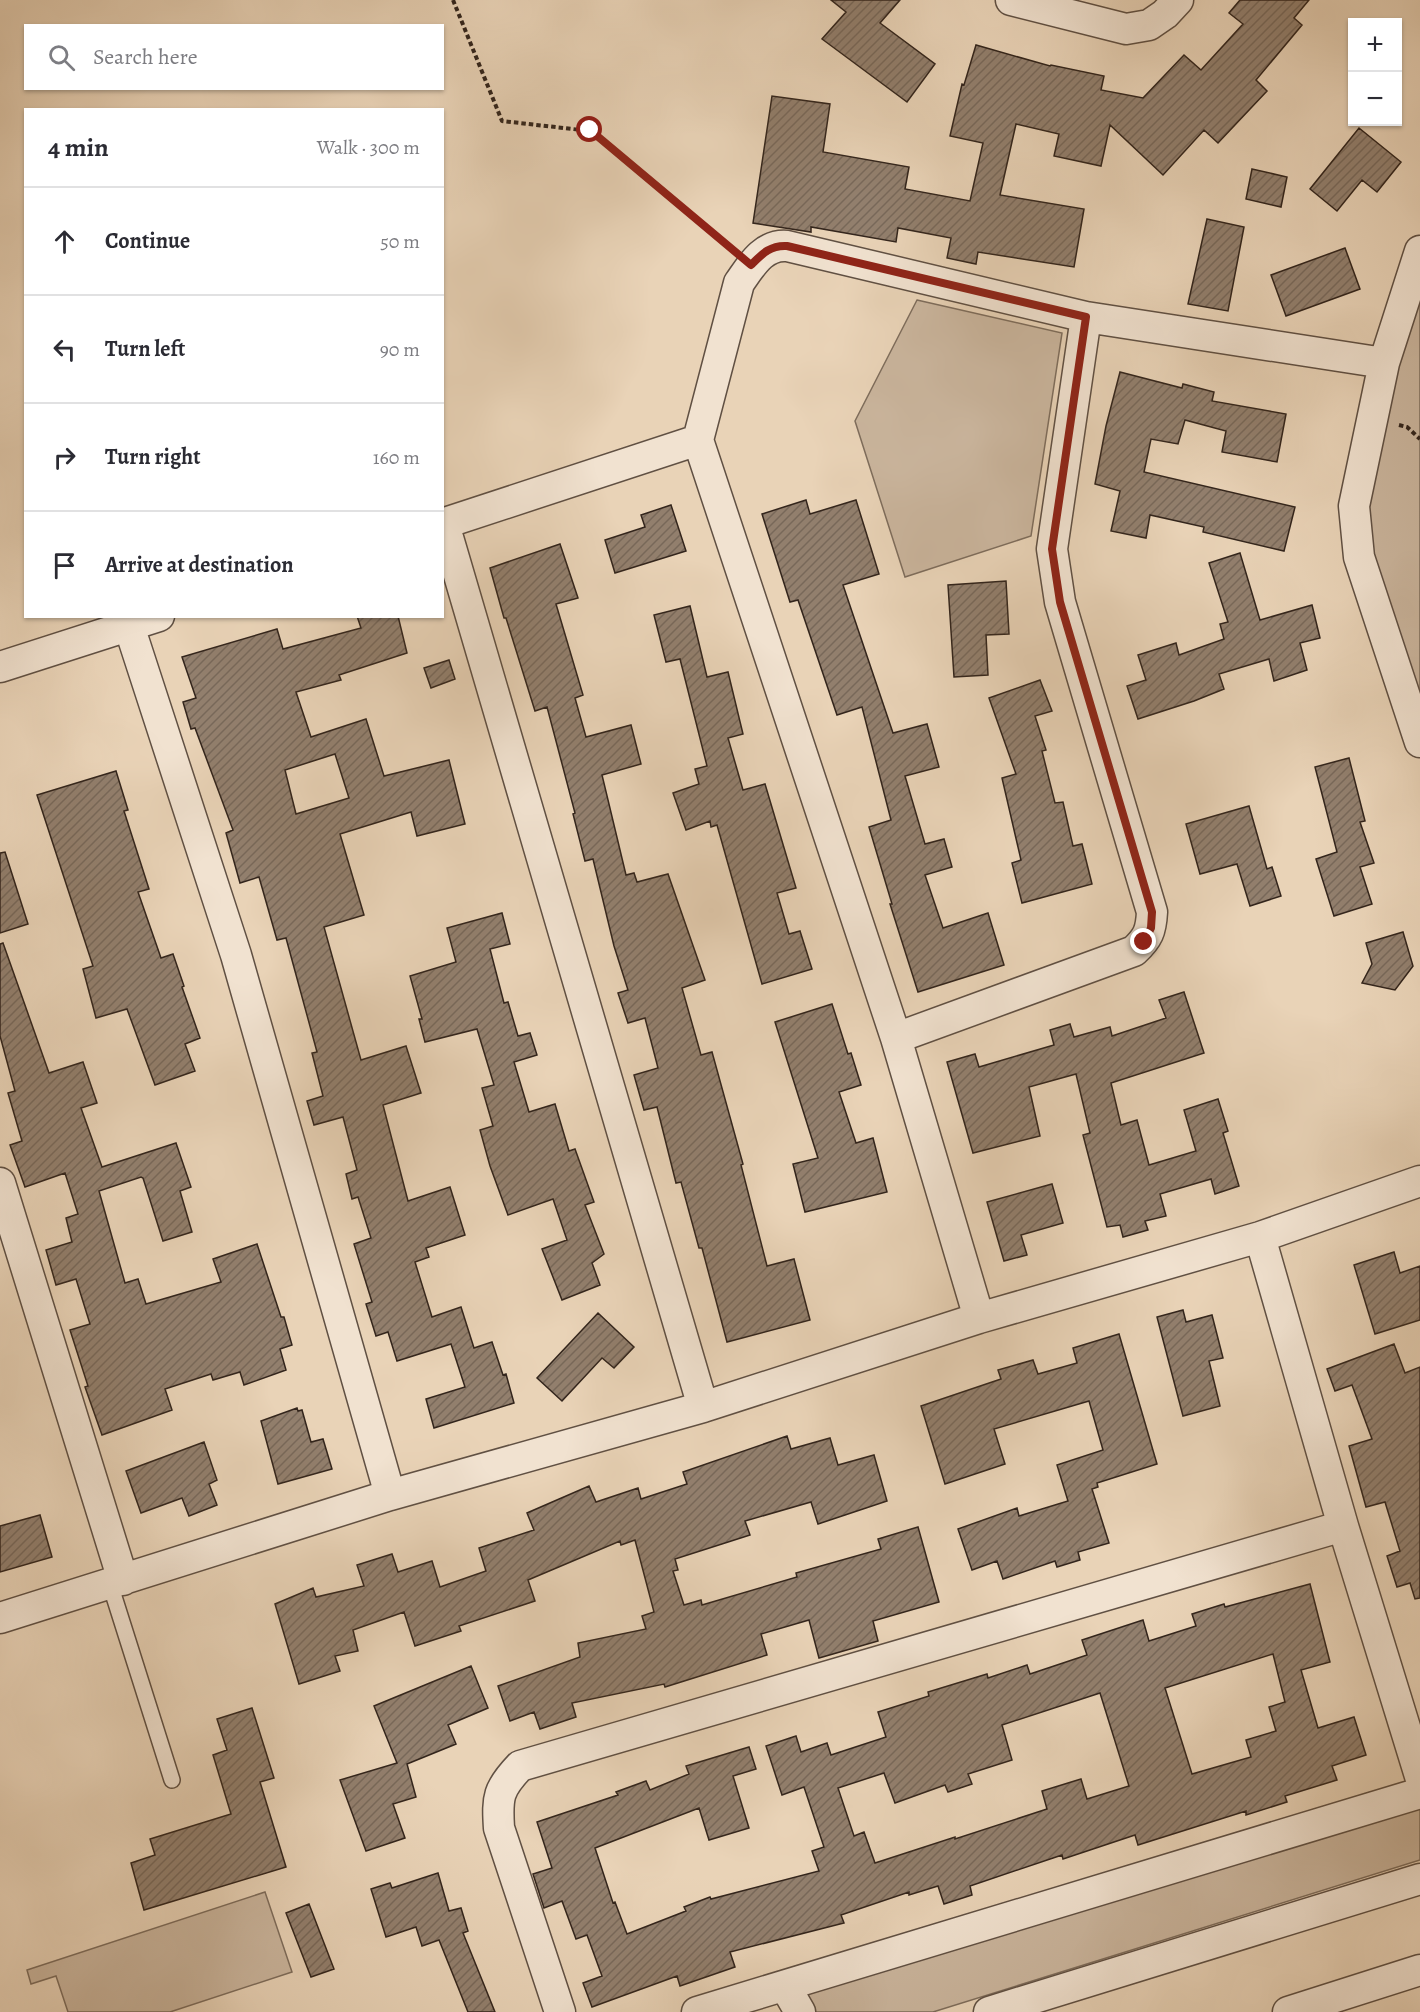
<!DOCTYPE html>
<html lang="en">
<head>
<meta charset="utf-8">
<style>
  body { margin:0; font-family:Alegreya,serif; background:#f2f2f3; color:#2b2b33 }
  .controls { position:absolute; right:18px; top:18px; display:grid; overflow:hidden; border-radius:0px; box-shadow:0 2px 4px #0004 }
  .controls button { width:54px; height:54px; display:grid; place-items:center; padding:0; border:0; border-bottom:2px solid #e1e1e2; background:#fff; color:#2b2b33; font:30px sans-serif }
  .stop { position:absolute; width:18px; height:18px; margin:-14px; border:4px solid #8f2418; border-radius:50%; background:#fff }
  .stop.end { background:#8f2418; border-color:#fff; box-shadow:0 2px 6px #0008 }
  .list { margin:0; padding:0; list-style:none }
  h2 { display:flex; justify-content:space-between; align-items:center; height:78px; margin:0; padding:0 24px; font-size:26px }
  h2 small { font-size:20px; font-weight:400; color:#7c7c81 }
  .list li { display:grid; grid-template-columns:39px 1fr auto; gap:18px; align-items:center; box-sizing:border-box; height:108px; padding:0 24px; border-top:2px solid #e1e1e2 }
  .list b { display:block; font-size:22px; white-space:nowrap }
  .list em { font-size:20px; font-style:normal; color:#7c7c81 }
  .icon { flex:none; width:33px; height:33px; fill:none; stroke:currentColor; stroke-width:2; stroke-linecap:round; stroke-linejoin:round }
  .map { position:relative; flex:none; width:1420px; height:2012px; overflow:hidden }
  .search { position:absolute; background:#fff; box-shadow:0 2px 4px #0004; left:24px; top:24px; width:420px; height:66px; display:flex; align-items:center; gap:15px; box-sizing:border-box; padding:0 21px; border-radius:0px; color:#7c7c81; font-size:22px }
  .panel { position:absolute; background:#fff; box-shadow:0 2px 4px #0004; left:24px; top:108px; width:420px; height:510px; border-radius:0px }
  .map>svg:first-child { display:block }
</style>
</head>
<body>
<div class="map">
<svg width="1420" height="2012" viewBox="0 0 1420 2012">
  <defs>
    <pattern id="building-hatch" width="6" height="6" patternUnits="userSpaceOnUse" patternTransform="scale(1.5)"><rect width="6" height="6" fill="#927f6d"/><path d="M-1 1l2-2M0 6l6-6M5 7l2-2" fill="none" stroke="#786859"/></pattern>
  </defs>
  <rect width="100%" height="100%" fill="#e9d3b7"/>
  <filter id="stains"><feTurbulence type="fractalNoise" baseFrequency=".00333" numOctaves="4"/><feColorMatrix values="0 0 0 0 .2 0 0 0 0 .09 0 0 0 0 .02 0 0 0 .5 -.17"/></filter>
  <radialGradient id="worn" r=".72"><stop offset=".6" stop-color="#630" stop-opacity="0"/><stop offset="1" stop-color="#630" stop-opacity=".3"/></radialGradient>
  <!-- grass -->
  <path fill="#cab59d" stroke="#7e6d5c" stroke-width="1.5" d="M1420,272V725L1361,506Z
    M917,300L1062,333L1031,536L905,577L855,421Z
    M1417,1808L1420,1810V1860L933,2012H811L800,1996Z
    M265,1892L292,1972L170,2012H68L56,1976L31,1984L27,1970Z"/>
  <!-- building -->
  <path fill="url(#building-hatch)" stroke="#33251c" stroke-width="1.5" fill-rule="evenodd" d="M831,0H900L880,23L935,64L907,102L822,39L846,12Z
    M1240,0H1309L1294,18L1302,25L1256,80L1267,91L1218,143L1204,130L1163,175L1110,125L1101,166L1054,156L1059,134L1016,124L1000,195L1084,209L1074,267L978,252L976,264L947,258L951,238L898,228L896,242L811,227V232L753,223L772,96L830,104L823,152L909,167L905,189L970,201L983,143L950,136L962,84L964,85L976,45L1050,66L1051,65L1104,76L1101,90L1143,98L1184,55L1201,70L1243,24L1229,13Z
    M1359,128L1401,162L1377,192L1362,180L1337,211L1310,189Z
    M1252,169L1287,177L1281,207L1246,199Z
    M1207,219L1244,227L1228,311L1188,304Z
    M1345,248L1360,289L1286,316L1271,275Z
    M1120,372L1182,388L1183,384L1214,392L1212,401L1286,414L1277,462L1222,452L1226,431L1185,420L1178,444L1151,439L1144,472L1295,507L1284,551L1203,532L1204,527L1150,515L1146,538L1111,531L1120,491L1095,484L1106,426Z
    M806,500L810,514L856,500L879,574L843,585L893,733L927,724L939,767L905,776L925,844L944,839L952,867L925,875L943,928L988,913L1004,965L918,992L890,904H892L869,827L891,820L862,707L837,715L798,600L790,602L762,514Z
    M671,505L686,551L615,573L605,540L645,527L641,515Z
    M560,544L578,598L556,604L583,695L575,698L586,737L631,725L641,764L602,775L626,875L634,873L637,882L668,874L705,980L682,988L701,1055L712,1052L743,1164L741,1165L767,1266L794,1259L810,1320L727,1342L702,1248H699L681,1182L676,1183L657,1107L644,1110L634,1075L658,1068L645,1018L628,1023L618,993L628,990L614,946L593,859L585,861L573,814L575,813L547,707L535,711L506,618H504L490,568Z
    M1240,553L1260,620L1312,605L1320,638L1300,643L1307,670L1274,681L1269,659L1219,674L1224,689L1194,701L1138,719L1127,686L1146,680L1138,655L1176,643L1179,655L1224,639L1220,624L1228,622L1209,563Z
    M1006,581L1009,634L986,635L988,675L954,677L948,585Z
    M690,606L707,677L728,672L743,734L728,738L743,790L765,784L796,888L777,893L789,934L800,931L812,969L762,984L717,825L711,827L710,821L686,830L673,793L699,784L695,769L707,766L680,659L666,662L654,615Z
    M357,616H398L407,653L339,675L341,680L296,692L311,737L366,719L384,776L449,760L465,824L417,836L411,812L340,834L364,915L324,927L361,1060L406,1046L421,1093L383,1105L408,1201L450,1187L465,1235L426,1248L429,1257L415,1262L432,1317L461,1307L474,1348L492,1342L503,1375L506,1374L514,1403L434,1428L426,1399L465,1387L451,1344L397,1361L388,1332L376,1336L366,1304L372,1302L354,1244L371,1238L358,1197L352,1199L346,1174L357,1170L343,1117L314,1125L307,1101L323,1096L312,1053L317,1052L286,938L277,940L259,877L240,883L226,833L233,830L195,728L191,729L183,702L196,698L182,657L277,629L283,649L361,628ZM335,754L349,798L296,814L285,770Z
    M449,660L455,679L431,688L424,668Z
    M1040,680L1052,711L1035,716L1046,750L1042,751L1055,803L1063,802L1073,846L1082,844L1092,884L1022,903L1012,863L1021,860L1002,778L1016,774L989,698Z
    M1349,758L1365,821L1360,822L1374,863L1360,867L1372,904L1334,916L1316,859L1337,852L1315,767Z
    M116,771L128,810L124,811L149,889L138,892L161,958L173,954L184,986L182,987L200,1038L185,1044L195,1071L155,1085L127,1009L96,1018L83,969L93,966L37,795Z
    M1249,806L1267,869L1272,867L1281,896L1250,906L1237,864L1200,874L1186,824Z
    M5,852L28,924L0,933V853Z
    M502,913L510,944L490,949L504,1003L508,1002L518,1036L530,1033L537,1055L514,1062L529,1112L555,1104L569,1151L575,1149L594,1202L585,1205L604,1254L592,1263L600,1285L562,1300L542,1249L567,1240L553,1199L508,1215L490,1166L480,1130L493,1126L482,1088L494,1085L477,1029L425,1042L419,1019H422L410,976L456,962L447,928Z
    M1403,932L1413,966L1395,990L1362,983L1372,964L1366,943Z
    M3,943L49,1073L83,1062L97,1103L81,1108L102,1167L176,1143L191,1187L180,1191L192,1232L163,1241L143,1178L141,1177L99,1191L125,1283L138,1279L146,1304L221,1282L213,1259L257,1244L281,1317H284L292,1345L280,1349L286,1370L244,1385L240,1372L213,1380L211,1374L165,1389L172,1410L102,1435L85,1387L88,1386L70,1330L90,1324L76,1279L56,1285L46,1250L72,1242L66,1218L78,1214L65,1173L25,1187L10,1145L22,1141L8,1093L15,1091L0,1036V944Z
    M1184,992L1204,1053L1111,1083L1121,1125L1137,1120L1149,1165L1196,1151L1184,1110L1218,1099L1228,1131L1223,1133L1239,1186L1215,1194L1211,1179L1160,1194L1166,1216L1145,1221L1148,1230L1123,1237L1120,1225L1107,1227L1083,1135L1090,1133L1076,1074L1029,1087L1040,1136L973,1153L947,1062L975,1054L979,1067L1054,1045L1050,1030L1070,1024L1074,1037L1110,1027L1112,1036L1166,1018L1159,1000Z
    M832,1004L848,1054L851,1053L861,1085L839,1092L856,1143L873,1138L887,1192L805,1212L793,1164L818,1158L775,1022Z
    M1052,1184L1063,1223L1021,1235L1027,1255L1004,1261L987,1202Z
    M1394,1252L1400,1273L1420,1266V1320L1375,1334L1354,1265Z
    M1183,1310L1186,1322L1212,1315L1223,1358L1209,1361L1220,1406L1183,1416L1157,1317Z
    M598,1313L634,1347L614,1368L602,1358L562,1401L537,1378Z
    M1119,1334L1157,1464L1097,1483L1098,1487L1092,1489L1109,1543L1078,1552L1080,1560L1057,1567L1055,1561L1003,1579L997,1561L972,1570L958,1529L1017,1508L1019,1516L1068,1501L1057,1465L1103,1450L1089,1401L994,1429L1005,1464L945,1484L921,1406L1001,1379L998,1370L1033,1360L1038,1374L1077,1363L1073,1348Z
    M1394,1344L1405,1373L1420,1367V1598L1415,1599L1410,1583L1397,1587L1387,1556L1400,1551L1385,1502L1366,1507L1349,1446L1372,1439L1352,1385L1335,1391L1327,1369Z
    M297,1408L298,1411L302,1410L311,1442L323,1439L332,1469L278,1484L261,1421Z
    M787,1436L791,1449L830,1438L838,1465L874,1455L887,1501L818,1524L811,1502L745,1521L750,1535L675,1559L678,1570L673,1571L684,1605L701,1600L702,1605L797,1577L796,1573L881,1549L878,1539L918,1527L939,1602L873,1621L878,1641L819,1658L809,1620L761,1634L767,1655L665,1687L664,1684L572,1703L576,1717L540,1729L534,1712L510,1721L498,1686L580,1657L578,1643L646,1629L642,1616L654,1612L635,1540L621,1545L620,1541L528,1580L535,1601L459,1626L461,1631L415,1646L404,1612L353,1630L358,1651L335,1656L340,1671L299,1684L275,1604L313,1588L316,1597L364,1586L357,1565L392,1554L398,1572L432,1561L440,1587L486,1571L479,1548L534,1530L527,1513L589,1486L596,1502L638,1488L641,1499L687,1484L683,1472Z
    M204,1442L217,1480L209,1484L217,1505L189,1516L182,1498L141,1513L126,1471Z
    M40,1515L52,1557L0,1572V1526Z
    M1310,1584L1330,1662L1301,1670L1318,1728L1354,1717L1366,1755L1332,1766L1337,1780L1285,1796L1287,1802L1246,1815V1811L1138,1845L1135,1835L1063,1859L1062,1855L970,1886L972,1895L944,1904L938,1886L909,1895V1892L841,1915L844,1923L730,1952L735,1967L680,1986L677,1976L592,2007L583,1983L602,1976L587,1935L576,1939L562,1901L544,1908L533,1874L552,1868L537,1822L618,1795L616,1792L646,1781L650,1790L689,1774L686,1766L749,1747L756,1769L733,1776L749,1828L709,1840L699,1808L595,1848L613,1903L615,1902L627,1934L686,1911L684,1907L710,1897L711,1899L819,1871L812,1851L824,1847L804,1787L782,1795L766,1746L796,1736L801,1752L827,1743L831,1755L886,1737L878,1712L929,1696L928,1692L987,1674L988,1678L1027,1665L1030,1674L1087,1655L1082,1640L1143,1620L1149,1641L1196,1626L1192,1614L1224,1604L1225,1607ZM1273,1654L1285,1702L1269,1707L1276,1731L1246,1740L1251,1757L1192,1774L1165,1688ZM1100,1693L1129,1786L1087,1799L1081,1779L1042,1791L1047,1809L955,1839V1837L875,1863L864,1832L854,1836L838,1788L884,1773L895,1803L945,1785L948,1792L972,1784L968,1774L1012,1760L1002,1725Z
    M471,1666L488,1708L448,1725L456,1744L407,1764L416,1797L393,1804L405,1838L366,1851L340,1780L397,1763L374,1706Z
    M252,1708L274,1778L260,1782L286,1867L144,1910L131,1863L155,1855L150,1839L231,1814L213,1755L227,1750L217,1719Z
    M438,1873L449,1911L461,1908L468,1931L463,1933L495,2012H468L439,1940L422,1946L416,1927L386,1937L371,1889L390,1883L392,1888Z
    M309,1904L334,1969L311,1977L286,1913Z"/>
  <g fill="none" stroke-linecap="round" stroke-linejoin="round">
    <!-- lane casing -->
    <g stroke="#605043" stroke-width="18">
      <path id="lane" d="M110,1584L172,1780"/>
    </g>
    <!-- street casing -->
    <g stroke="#605043" stroke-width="33">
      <path id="street" d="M1011,0L1126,29L1149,25L1165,14L1178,0
        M1420,251L1384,363L1354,506L1359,557L1420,742
        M442,524L698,440
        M444,524L703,1407
        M129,626L236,955L390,1495
        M0,667L159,616
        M896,1038L1134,951C1148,938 1151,931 1152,912L1060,602L1052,549L1086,317
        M0,1183L123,1580
        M1260,1237L1343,1526L1420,1776
        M979,1318L896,1038L698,440L739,283C751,266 763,244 787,246L1086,317L1384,363
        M0,1618L390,1495L703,1407L979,1318L1260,1237L1420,1181
        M785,1986L800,2012
        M560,2012L499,1828C497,1797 498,1789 520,1766L1343,1526
        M697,2012L1420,1793
        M989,2012L1420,1879
        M1288,2012L1420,1970"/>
    </g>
    <!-- path -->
    <path stroke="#33251c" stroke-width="4" stroke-dasharray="4.5 3" stroke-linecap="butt" d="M453,0L502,121L590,131L730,247
      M1399,425L1407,427L1420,439"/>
    <!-- lane -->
    <use href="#lane" stroke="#f1e2d0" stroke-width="15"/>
    <!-- street -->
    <use href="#street" stroke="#f1e2d0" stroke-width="30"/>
  </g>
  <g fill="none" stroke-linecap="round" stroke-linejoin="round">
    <!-- route -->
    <path stroke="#8f2418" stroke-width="8" d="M590,130L751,265C762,254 770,245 787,246L1086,317L1052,549L1060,602L1152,912L1151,928L1144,942"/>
  </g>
  <rect width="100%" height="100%" filter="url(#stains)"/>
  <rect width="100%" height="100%" fill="url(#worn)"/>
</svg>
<div class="controls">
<button>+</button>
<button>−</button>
</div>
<div class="stop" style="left:590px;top:130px"></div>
<div class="stop end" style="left:1144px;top:942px"></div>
<div class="search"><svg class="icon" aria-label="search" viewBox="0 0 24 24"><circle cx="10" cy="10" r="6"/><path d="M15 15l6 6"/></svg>Search here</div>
<section class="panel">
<h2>4 min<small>Walk · 300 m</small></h2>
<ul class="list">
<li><svg class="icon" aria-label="ahead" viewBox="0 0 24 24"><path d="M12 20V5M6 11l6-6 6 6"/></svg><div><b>Continue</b></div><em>50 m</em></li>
<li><svg class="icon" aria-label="left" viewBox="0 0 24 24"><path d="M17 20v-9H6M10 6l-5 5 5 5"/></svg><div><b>Turn left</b></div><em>90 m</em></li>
<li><svg class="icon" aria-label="right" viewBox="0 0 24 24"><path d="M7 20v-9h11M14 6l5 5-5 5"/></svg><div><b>Turn right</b></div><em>160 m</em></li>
<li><svg class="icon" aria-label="arrive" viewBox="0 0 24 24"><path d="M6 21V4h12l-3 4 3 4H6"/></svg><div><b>Arrive at destination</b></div></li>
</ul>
</section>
</div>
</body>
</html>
